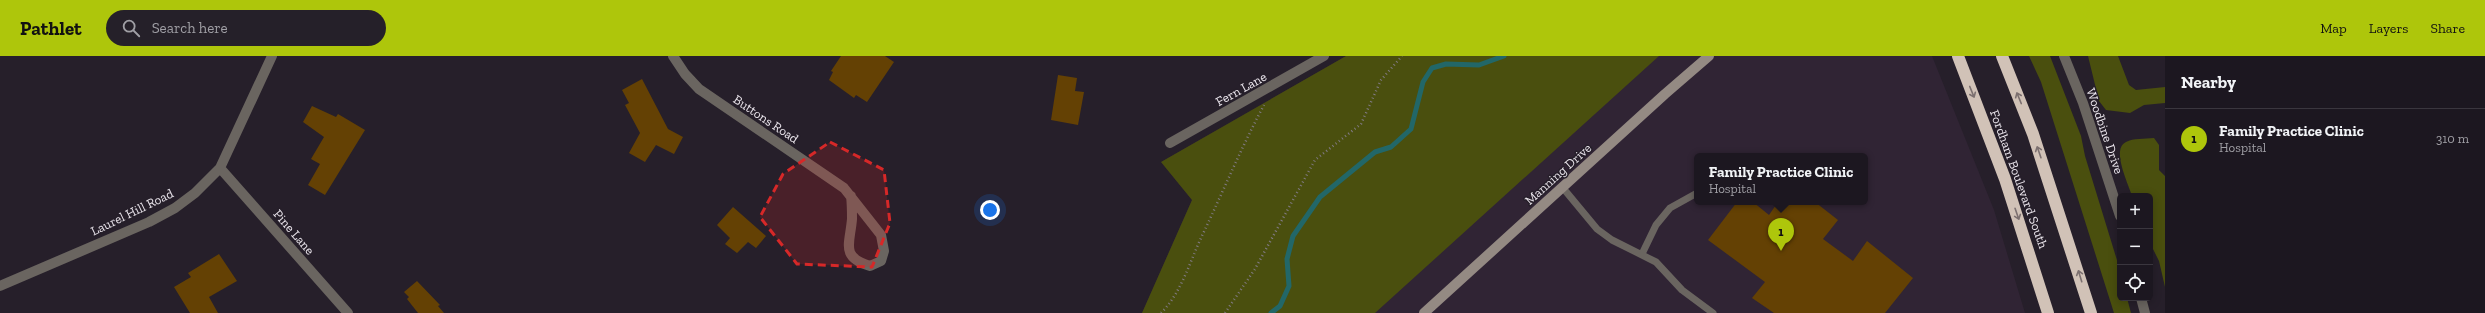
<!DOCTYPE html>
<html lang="en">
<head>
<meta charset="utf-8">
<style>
  body { margin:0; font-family:"Zilla Slab",serif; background:#252029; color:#f1f3f6 }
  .controls { position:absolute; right:12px; bottom:12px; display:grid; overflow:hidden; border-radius:6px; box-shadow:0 2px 10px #0003 }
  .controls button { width:36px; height:36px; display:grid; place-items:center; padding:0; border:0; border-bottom:1px solid #3a363e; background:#1c1720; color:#f1f3f6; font:20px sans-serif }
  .you { position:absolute; left:990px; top:154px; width:14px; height:14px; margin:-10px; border:3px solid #fff; border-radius:50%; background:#1a73e8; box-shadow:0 0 0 6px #1a73e833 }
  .badge { display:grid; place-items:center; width:26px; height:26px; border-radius:50%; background:#aec60b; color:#111; font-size:13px; font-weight:700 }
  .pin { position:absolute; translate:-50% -33px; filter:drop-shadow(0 1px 2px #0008) }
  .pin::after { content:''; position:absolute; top:21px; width:14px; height:12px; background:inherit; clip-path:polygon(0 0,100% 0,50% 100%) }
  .popup { position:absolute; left:1694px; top:97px; width:174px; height:52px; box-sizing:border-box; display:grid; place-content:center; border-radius:6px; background:#1c1720; filter:drop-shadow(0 1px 3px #0005); font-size:13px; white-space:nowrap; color:#a09fa5 }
  .popup b { font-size:15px; color:#f1f3f6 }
  .popup::after { content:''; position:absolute; left:50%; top:100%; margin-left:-8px; border:8px solid transparent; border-top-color:#1c1720 }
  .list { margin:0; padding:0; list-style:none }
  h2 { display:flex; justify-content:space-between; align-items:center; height:52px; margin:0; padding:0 16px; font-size:17px }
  h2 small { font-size:13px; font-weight:400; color:#a09fa5 }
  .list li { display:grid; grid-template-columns:26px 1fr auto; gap:12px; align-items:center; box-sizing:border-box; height:60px; padding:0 16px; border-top:1px solid #3a363e }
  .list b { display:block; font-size:15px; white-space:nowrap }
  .list p { margin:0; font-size:13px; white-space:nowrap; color:#a09fa5 }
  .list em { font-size:13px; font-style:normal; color:#a09fa5 }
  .icon { flex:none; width:22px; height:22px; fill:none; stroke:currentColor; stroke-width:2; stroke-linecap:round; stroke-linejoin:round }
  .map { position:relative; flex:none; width:2165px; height:257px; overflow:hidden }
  header { display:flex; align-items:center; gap:24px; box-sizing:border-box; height:56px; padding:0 20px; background:#aec60b; color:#111 }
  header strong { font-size:19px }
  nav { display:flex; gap:22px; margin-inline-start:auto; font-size:14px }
  .search { width:280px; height:36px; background:#252029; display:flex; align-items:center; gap:10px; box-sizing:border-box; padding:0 14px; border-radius:22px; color:#a09fa5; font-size:15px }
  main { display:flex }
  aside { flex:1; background:#1c1720 }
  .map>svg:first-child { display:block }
</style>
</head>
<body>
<header>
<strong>Pathlet</strong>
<div class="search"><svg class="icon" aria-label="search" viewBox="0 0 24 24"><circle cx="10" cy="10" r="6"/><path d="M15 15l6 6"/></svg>Search here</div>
<nav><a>Map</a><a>Layers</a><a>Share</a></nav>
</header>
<main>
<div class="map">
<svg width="2165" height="257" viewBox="0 0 2165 257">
  <rect width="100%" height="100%" fill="#261f2a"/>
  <!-- built -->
  <path fill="#302434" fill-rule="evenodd" d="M1346,0H1932L1994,154L2025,257H1142L1192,144L1161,106ZM1697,100H1865V146H1697Z"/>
  <!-- forest -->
  <path fill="#4a4f0e" d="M1346,0H1659L1375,257H1142L1192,144L1161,106Z
    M2029,0H2050L2081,80L2085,100L2120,214V242H2127L2131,257H2114L2041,26Z
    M2088,0H2118L2129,29L2136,34L2165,31V47L2144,49L2130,57L2106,54L2099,45Z
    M2154,82L2159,89V114L2165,120V231L2159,205L2150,187V140H2132C2128,127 2111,93 2126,86C2133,82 2145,83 2154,82Z"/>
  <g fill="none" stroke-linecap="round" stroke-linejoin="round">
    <!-- stream -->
    <path stroke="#226768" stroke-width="5" d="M1271,257L1280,250L1289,230L1287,203L1293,180L1320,141L1375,96L1391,91L1411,73L1423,26L1432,12L1446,8L1479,9L1504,0"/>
  </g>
  <!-- building -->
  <path fill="#644104" d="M841,0H885L894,6L867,46L856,39L854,42L829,24L833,16L831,15Z
    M1058,19L1077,22L1075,35L1084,36L1078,69L1051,64Z
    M642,23L668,73L683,81L674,98L656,89L645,106L629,97L640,77L625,49L629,47L622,34Z
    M312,50L336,61L338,58L365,74L325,139L308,129L320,108L311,103L324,81L303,66Z
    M1737,146H1753L1769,159L1778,146H1815L1838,164L1823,183L1853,205L1867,185L1913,222L1885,257H1774L1752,242L1765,226L1708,184Z
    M733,151L766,180L756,192L748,186L737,197L725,188L730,182L717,169Z
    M219,198L237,225L209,241L218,257H190L174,231L191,221L188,217Z
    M417,225L440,249L438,250L444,257H418L407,243L409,241L404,236Z"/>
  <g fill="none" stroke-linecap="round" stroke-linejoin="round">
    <!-- path -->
    <path stroke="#807a83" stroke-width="2.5" stroke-dasharray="1 3" stroke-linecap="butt" d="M1161,257C1181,237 1189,208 1201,182C1222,138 1241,92 1264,49
      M1225,257L1255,213L1315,104L1361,68L1381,24L1402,0"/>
    <!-- lane -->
    <path stroke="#6a6560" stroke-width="7" d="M1563,132L1597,173L1612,184L1656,206L1682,234L1713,257
      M1642,198L1656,169L1670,152L1697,137"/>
    <!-- street -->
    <path stroke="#6a6560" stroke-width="10" d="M673,0L685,18L699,33L844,132L881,179L884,195L881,205L870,210C840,201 850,188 852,163C852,155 852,148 851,140
      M2064,0L2083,47L2120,160
      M1170,87L1324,0
      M220,112L348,257
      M0,230L149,166L175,152L195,137L220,112L272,0
      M2141,242L2145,257"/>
    <!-- secondary -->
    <path stroke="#948a83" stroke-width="10" d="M1424,257L1665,38L1709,0"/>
    <!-- highway -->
    <path stroke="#d1c2b7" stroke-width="12" d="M1958,0L2005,123L2048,257
      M2002,0L2033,78L2091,257"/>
  </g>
  <!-- one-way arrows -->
  <defs><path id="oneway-shaft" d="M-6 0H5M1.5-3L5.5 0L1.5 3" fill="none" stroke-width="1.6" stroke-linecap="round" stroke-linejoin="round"/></defs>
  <g stroke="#7c7070">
    <use href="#oneway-shaft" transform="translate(1972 36) rotate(68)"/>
    <use href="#oneway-shaft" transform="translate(2019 42) rotate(-112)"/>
    <use href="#oneway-shaft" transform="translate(2039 96) rotate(-109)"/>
    <use href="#oneway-shaft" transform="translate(2017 158) rotate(71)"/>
    <use href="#oneway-shaft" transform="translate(2080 220) rotate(-107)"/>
  </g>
  <!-- marked area -->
  <path fill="#d62828" fill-opacity="0.2" stroke="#d62828" stroke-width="3" stroke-dasharray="8 5" stroke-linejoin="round" d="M830,86L884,114L890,167L872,211L797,208L760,161L783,118Z"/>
  <g text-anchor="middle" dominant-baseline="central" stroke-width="3" stroke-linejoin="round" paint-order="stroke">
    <!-- street labels -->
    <g font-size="13" fill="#ebe6ed" stroke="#261f2a">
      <text transform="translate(1241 33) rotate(-29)">Fern Lane</text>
      <text transform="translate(766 63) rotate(34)">Buttons Road</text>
      <text transform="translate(2105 75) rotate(71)">Woodbine Drive</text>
      <text transform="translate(1558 118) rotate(-42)">Manning Drive</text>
      <text transform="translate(2019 123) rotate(70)">Fordham Boulevard South</text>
      <text transform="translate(132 156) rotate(-26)">Laurel Hill Road</text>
      <text transform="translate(294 176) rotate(49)">Pine Lane</text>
    </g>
  </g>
</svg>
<div class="controls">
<button>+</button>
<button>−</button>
<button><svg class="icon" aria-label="locate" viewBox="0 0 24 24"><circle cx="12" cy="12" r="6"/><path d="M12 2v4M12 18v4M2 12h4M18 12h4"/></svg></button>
</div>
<div class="you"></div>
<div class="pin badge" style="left:1781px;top:195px">1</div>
<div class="popup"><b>Family Practice Clinic</b>Hospital</div>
</div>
<aside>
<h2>Nearby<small></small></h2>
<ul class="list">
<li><span class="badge">1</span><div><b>Family Practice Clinic</b><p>Hospital</p></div><em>310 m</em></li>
</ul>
</aside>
</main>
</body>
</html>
